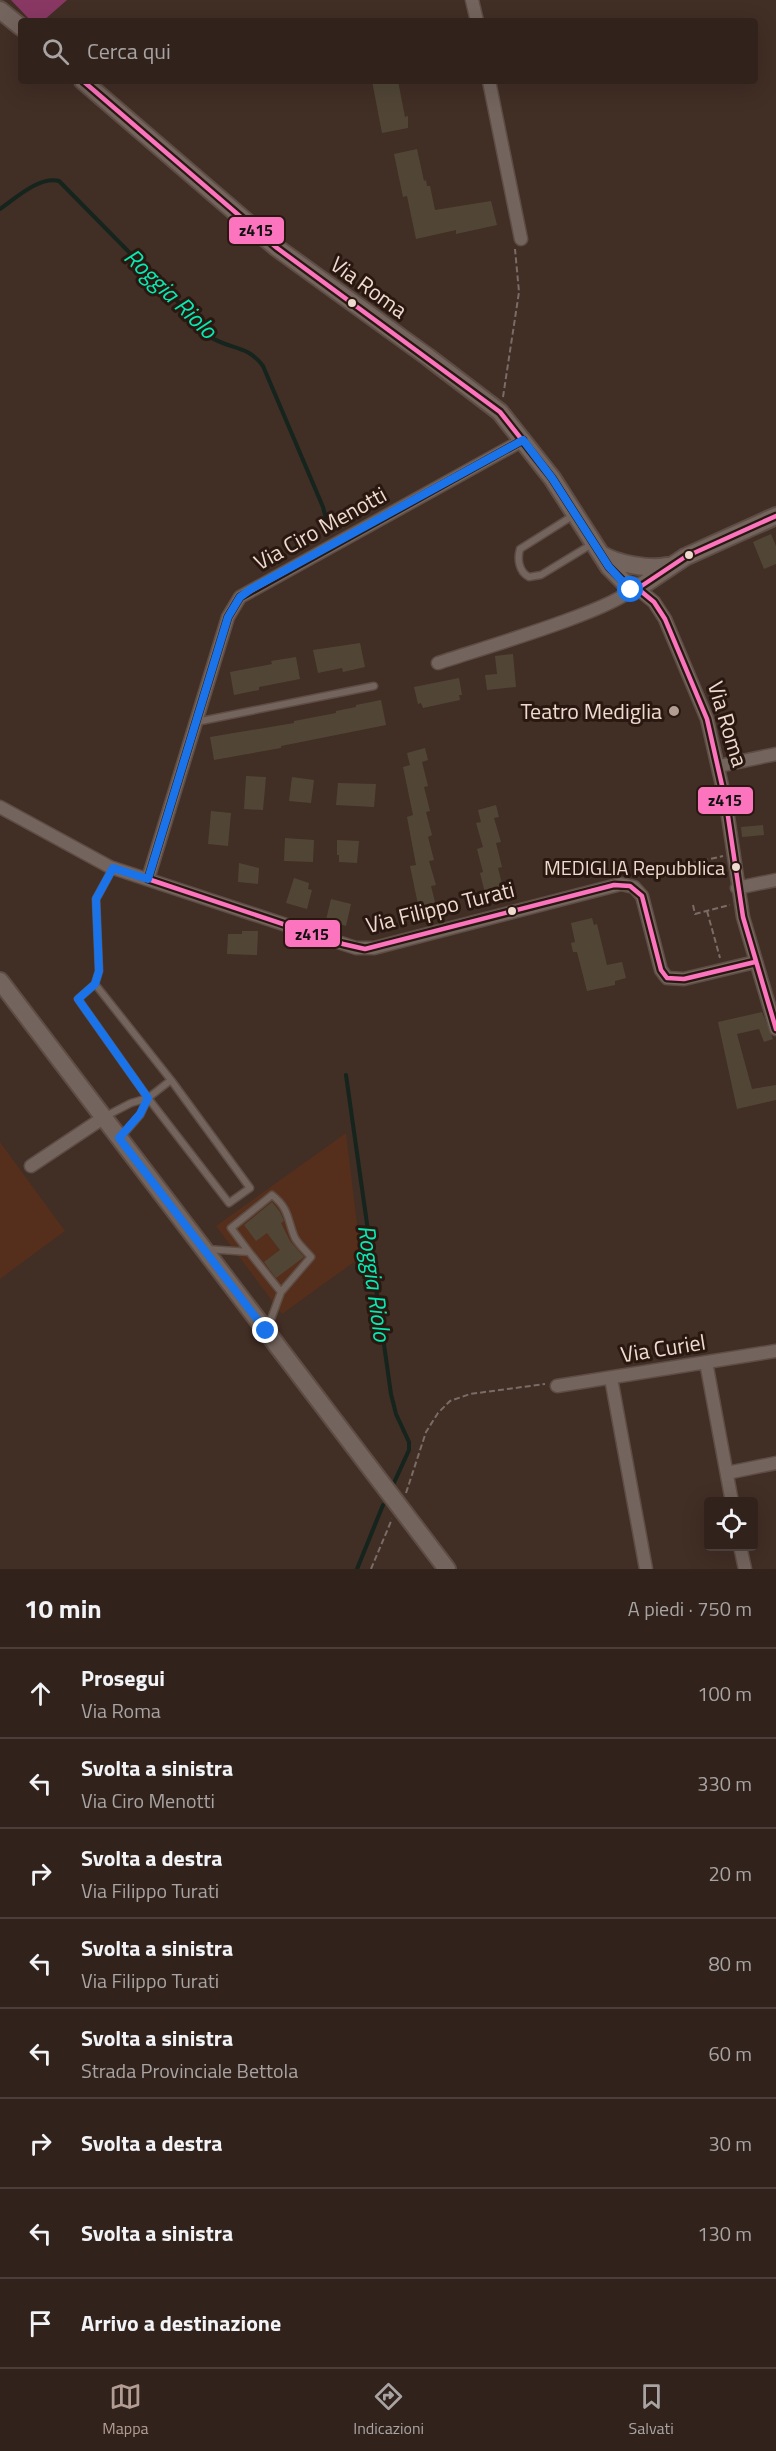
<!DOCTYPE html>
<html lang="it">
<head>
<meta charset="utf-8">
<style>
  body { margin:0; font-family:"Titillium Web",sans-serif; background:#3d2f29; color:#f1f3f6 }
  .controls { position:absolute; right:18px; bottom:18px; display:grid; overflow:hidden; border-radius:6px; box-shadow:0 6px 24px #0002 }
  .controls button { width:54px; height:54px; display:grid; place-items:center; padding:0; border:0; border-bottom:2px solid #4c3f3b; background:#31221c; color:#f1f3f6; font:30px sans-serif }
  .stop { position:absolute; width:18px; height:18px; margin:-14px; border:4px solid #1a73e8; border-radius:50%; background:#fff }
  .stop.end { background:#1a73e8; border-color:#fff; box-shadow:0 2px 6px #0008 }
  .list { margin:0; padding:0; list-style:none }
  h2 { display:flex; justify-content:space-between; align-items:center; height:78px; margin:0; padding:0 24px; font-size:26px }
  h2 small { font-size:20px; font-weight:400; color:#a8a4a3 }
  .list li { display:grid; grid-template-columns:39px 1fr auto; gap:18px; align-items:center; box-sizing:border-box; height:90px; padding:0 24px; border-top:2px solid #4c3f3b }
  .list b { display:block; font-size:22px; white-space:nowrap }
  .list p { margin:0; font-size:20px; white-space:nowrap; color:#a8a4a3 }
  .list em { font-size:20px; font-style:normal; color:#a8a4a3 }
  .icon { flex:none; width:33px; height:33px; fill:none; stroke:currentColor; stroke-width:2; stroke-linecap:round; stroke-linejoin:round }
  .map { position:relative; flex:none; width:776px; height:1569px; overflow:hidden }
  .search { position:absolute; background:#31221c; box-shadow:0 6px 24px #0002; left:18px; right:18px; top:18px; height:66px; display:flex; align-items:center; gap:15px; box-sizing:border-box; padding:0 21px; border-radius:6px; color:#a8a4a3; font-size:22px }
  .sheet { height:798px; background:#31221c }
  nav { display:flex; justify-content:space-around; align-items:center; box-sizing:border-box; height:84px; border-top:2px solid #4c3f3b; background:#31221c; font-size:16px; color:#a8a4a3 }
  nav a { display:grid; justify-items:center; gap:3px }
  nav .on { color:#b39d93 }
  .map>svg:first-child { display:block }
</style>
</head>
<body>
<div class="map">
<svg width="776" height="1569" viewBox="0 0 776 1569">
  <rect width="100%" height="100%" fill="#412e25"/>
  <!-- built -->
  <path fill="#552f1b" d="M346,1133L361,1257L282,1314L216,1226Z
    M0,1142L65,1231L0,1279Z"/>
  <!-- green -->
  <path fill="#893863" d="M11,0H67L43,21H31Z"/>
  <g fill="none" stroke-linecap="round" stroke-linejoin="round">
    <!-- stream -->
    <path stroke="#15241d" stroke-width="4" d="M0,209C16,198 39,176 59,181L190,314C196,322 201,330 209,336C229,350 247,344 263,366L323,507L329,530
      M346,1075L391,1394L396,1414L409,1442V1450L393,1485
      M357,1569L383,1505"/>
  </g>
  <!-- building -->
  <path fill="#514636" d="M372,81H398L405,117L408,116V128L382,133Z
    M417,149L424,181L426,180L427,186H430L435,210L491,201L497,225L456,234V230L416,239L407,196L403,197L394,154Z
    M771,534L776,546V564L764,569L753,542Z
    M360,643L365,667L343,672L342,668L318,673L313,650Z
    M513,654L516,687L487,690L485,675L497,674L495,656Z
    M296,657L300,679L259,687V690L234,695L230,672L272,664L271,661Z
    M459,678L462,695H459L460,700L423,708L421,703L418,704L414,687Z
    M381,700L386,725L281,746V748L214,760L210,737L294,723V721L336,713V711L356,707V705Z
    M425,748L428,760L422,762L428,786L424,787L430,811L426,812L432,835L428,837L434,860L429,861L436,885L431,886L437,910L420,914L410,866L416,865L407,817L413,815L403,767L410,765L407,753Z
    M246,776L266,777L263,810L244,809Z
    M292,777L314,780L311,803L289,801Z
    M338,783L376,784L374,807L336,805Z
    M496,805L499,817L494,818L501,842L496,843L502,867L498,868L504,892L486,897L480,873L483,872L477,849L483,847L476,823L481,822L478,810Z
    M211,811L231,813L228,846L208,844Z
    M763,825L764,835L742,837L741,827Z
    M285,838L314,840L313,862L284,861Z
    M337,840L359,841L357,863L339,862V855H337Z
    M239,863L259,868L258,884L238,882Z
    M294,878L309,883L308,889L312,890L307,909L286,903Z
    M331,899L351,904L346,926L326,920Z
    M592,918L594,925L597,924L607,965L622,962L626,978L615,981V985L587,991L577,952H573L571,943L575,942L571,923Z
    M242,931H258L257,955L227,954L228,934H242Z
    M762,1012L773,1039L764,1042L759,1029L737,1034L752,1089L776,1085V1100L737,1109L718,1022Z
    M272,1202L280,1212L284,1221L281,1223L290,1241L304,1257L276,1278L264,1262L280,1250L267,1233L256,1241L244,1225Z"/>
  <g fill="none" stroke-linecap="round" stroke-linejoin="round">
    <!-- lane casing -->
    <g stroke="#5e4d45" stroke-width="9">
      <path id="lane" d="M574,515L520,549C517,559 519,572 529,577L541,575L592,544
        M196,722L374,686
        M95,984L171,1080L250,1188L229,1203L148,1098L78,999L95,984L99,971L96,899L113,868
        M104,1117L131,1103L148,1098L171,1080
        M120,1138L140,1115L148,1098
        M207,1249L249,1252L281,1292L267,1330
        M249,1252L231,1228L272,1195C290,1209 287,1220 295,1238C299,1245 306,1251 311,1257L281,1292"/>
    </g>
    <!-- street casing -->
    <g stroke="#5e4d45" stroke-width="15">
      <path id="street" d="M472,0L477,21
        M489,81L521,239
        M637,588L654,602L665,619L707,719L726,803L743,917L776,1029
        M438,663C473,651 615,610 633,588
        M719,766L776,754
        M0,807L110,867L356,948H374L621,884L634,887L642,896L661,970L667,978L684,979L755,962
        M148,879L228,617L240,597L523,440
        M737,888L776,880
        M31,1166L103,1118
        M706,1362L732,1502
        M611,1378L646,1569
        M557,1386L776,1351
        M727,1473L776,1463
        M740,1546L745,1569"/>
    </g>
    <!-- secondary casing -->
    <g stroke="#5e4d45" stroke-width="20">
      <path id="secondary" d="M0,10L21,27
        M83,81L277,248L428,357L500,412L552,478L609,567L628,586L640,587L685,557L776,516
        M601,554C616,564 651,570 667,566
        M0,981L447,1569"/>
    </g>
    <!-- path -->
    <path stroke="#796c66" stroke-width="2" stroke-dasharray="6 3" stroke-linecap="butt" d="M503,397L519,292L515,249
      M676,867L723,856
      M641,877L651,873
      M693,905L695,914L730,905
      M707,911L720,958
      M406,1493L426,1432L438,1413L450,1401L470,1394L545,1384
      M371,1569L392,1519"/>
    <!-- lane -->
    <use href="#lane" stroke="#73645d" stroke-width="6"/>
    <!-- street -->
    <use href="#street" stroke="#73645d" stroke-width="12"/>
    <!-- secondary -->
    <use href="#secondary" stroke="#73645d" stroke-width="16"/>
    <!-- bus-1 casing -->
    <g stroke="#281810" stroke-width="9">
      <path id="bus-1" d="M83,81L277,248L500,412L552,478L609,567L628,586L640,587L685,557L776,516
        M637,588L654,602L665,619L707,719L726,803L743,917L776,1029
        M148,879L343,944L365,949L614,885L630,886L642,896L661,970L667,978L684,979L755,962
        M148,879L228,617L240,597L523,440"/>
    </g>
    <!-- bus-1 -->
    <use href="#bus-1" stroke="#fc73be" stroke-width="4.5"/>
  </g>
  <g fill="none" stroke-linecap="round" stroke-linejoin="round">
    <!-- route -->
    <path stroke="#1a73e8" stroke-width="8" d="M266,1331L119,1138L140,1114L148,1098L78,999L95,984L99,971L96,899L113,868L148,879L228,617L240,597L251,589L523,440L552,478L609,567L621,580L633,588L631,590"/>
  </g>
  <!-- markers -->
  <g fill="#f0d9ce" stroke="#281810" stroke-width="2">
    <circle cx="352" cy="303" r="5"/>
    <circle cx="689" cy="555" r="5"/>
    <circle cx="736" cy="867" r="5"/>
    <circle cx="512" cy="911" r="5"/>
  </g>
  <circle fill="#b39d93" stroke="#281810" stroke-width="2" cx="674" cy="711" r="6"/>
  <g text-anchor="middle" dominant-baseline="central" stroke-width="6" stroke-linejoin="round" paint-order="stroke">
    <!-- bus labels -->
    <g font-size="20" fill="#f0d9ce" stroke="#281810" text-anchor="end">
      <text x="725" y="867">MEDIGLIA Repubblica</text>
    </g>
    <!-- street labels -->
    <g font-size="22" fill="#f0d9ce" stroke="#281810">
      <text transform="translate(369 287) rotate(36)">Via Roma</text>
      <text transform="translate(320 528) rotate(-29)">Via Ciro Menotti</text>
      <text transform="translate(728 724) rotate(73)">Via Roma</text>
      <text transform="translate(440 907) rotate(-14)">Via Filippo Turati</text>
      <text transform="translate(663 1348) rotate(-9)">Via Curiel</text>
    </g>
    <!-- poi labels -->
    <g font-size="22" fill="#f0d9ce" stroke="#281810" text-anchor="end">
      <text x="662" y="711">Teatro Mediglia</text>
    </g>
    <!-- water labels -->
    <g font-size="24" font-style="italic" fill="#04ebb3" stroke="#281810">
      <text transform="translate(171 293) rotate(44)">Roggia Riolo</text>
      <text transform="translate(375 1283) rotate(82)">Roggia Riolo</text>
    </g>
  </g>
  <g stroke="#281810" stroke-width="2">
    <rect x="228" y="216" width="57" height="29" rx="6" fill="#fc73be"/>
    <rect x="697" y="786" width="57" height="29" rx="6" fill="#fc73be"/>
    <rect x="284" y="919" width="57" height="29" rx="6" fill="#fc73be"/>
  </g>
  <g font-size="16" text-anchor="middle" font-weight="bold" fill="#111">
    <text x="256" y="236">z415</text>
    <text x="725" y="806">z415</text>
    <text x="312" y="940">z415</text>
  </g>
</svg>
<div class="controls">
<button><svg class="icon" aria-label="locate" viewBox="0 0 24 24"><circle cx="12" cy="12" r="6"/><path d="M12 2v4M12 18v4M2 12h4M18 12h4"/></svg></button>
</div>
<div class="stop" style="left:631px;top:590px"></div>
<div class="stop end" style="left:266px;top:1331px"></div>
<div class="search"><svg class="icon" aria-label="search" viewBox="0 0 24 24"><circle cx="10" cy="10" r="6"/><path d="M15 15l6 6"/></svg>Cerca qui</div>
</div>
<section class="sheet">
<h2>10 min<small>A piedi · 750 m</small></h2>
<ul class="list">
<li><svg class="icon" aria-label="ahead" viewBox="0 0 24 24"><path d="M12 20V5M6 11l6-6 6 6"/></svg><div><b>Prosegui</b><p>Via Roma</p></div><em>100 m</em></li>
<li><svg class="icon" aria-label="left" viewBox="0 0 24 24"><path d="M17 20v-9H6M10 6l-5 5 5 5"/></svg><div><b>Svolta a sinistra</b><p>Via Ciro Menotti</p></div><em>330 m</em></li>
<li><svg class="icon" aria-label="right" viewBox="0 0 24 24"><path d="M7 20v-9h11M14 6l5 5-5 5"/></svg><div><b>Svolta a destra</b><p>Via Filippo Turati</p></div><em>20 m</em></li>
<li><svg class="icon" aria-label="left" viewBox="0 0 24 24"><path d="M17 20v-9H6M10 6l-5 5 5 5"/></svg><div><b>Svolta a sinistra</b><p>Via Filippo Turati</p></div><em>80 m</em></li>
<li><svg class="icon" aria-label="left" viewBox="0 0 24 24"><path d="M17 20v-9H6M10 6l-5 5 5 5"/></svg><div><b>Svolta a sinistra</b><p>Strada Provinciale Bettola</p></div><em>60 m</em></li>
<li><svg class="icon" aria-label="right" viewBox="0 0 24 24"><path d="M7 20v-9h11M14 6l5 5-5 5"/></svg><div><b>Svolta a destra</b></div><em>30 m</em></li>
<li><svg class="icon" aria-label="left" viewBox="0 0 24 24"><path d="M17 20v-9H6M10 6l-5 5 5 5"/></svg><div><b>Svolta a sinistra</b></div><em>130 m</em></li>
<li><svg class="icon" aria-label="arrive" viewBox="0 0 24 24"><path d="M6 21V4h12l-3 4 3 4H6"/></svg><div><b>Arrivo a destinazione</b></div></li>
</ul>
</section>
<nav>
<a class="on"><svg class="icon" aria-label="map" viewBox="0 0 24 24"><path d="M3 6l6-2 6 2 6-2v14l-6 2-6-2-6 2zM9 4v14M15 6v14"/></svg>Mappa</a>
<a><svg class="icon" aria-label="directions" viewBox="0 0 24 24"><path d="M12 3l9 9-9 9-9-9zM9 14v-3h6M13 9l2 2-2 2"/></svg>Indicazioni</a>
<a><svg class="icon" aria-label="saved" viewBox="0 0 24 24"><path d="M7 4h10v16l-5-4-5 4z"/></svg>Salvati</a>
</nav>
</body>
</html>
